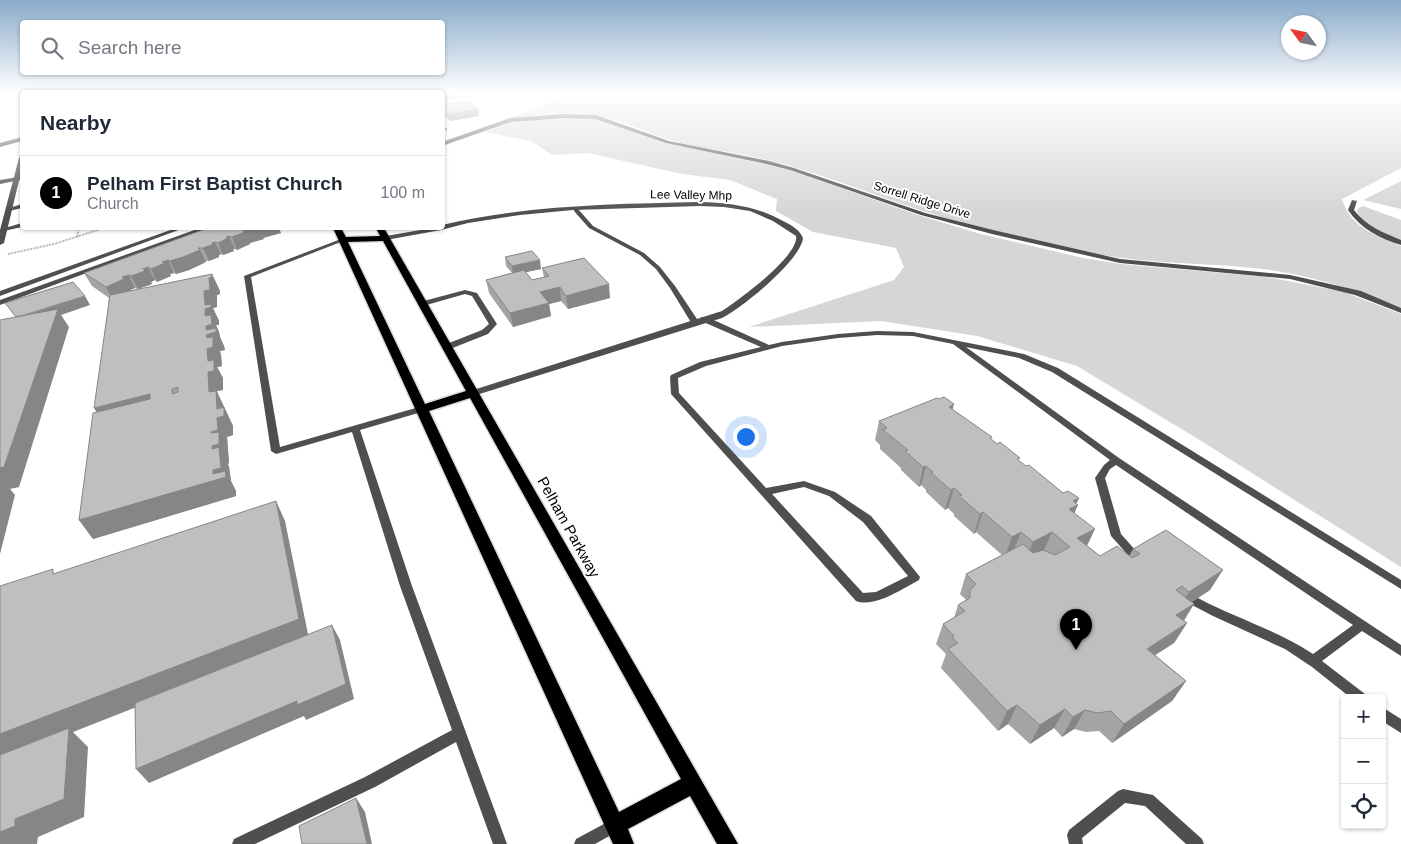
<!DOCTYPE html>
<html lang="en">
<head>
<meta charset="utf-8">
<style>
  body { margin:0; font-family:Arial,sans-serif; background:#f6f6f7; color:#1f2937 }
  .controls { position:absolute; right:15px; bottom:15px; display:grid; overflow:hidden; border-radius:5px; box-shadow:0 1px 4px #0004 }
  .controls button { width:45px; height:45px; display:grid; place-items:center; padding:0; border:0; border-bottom:1px solid #e0e1e3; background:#fff; color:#1f2937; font:25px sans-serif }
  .compass { position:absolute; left:1281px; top:15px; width:45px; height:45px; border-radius:50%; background:#fff; box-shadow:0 1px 4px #0004; rotate:303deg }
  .you { position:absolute; left:745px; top:436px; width:18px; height:18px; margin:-12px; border:4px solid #fff; border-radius:50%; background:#1a73e8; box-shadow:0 0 0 8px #1a73e833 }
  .badge { display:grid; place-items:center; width:32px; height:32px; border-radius:50%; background:#000; color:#fff; font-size:16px; font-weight:700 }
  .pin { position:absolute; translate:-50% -41px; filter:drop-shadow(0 1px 2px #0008) }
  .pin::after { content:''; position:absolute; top:26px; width:18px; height:15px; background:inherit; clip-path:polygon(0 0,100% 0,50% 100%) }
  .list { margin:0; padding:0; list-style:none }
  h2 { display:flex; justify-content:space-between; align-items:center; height:65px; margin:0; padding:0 20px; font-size:21px }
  h2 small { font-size:16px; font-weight:400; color:#747a83 }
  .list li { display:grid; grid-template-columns:32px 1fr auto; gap:15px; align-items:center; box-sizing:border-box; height:75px; padding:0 20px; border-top:1px solid #e0e1e3 }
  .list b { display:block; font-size:19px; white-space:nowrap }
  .list p { margin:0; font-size:16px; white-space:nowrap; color:#747a83 }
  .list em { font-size:16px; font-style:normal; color:#747a83 }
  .icon { flex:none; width:28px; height:28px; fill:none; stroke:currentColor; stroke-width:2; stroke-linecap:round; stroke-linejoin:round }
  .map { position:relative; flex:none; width:1401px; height:844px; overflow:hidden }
  .search { position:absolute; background:#fff; box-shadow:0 1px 4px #0004; left:20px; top:20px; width:425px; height:55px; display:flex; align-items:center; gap:12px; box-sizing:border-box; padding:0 18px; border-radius:5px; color:#747a83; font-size:19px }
  .panel { position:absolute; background:#fff; box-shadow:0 1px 4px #0004; left:20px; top:90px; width:425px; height:140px; border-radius:5px }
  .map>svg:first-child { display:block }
</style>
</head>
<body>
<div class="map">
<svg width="1401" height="844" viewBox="0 0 1401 844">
  <rect width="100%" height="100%" fill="#fff"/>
  <!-- green -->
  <path fill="#d6d6d6" d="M559,94H1401V168L1342,199C1351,228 1375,235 1401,246V308C1356,290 1311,275 1263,269C1205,262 1145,265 1088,252C1034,241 978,229 926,212C873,195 821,173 767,160C740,153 712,150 685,144C655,137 627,121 597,116C567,110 535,116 505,119L556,101Z
    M573,117L592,118L656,140L790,170L918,215L977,233L1083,258L1121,264L1267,277L1344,292L1401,314V567L1198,439L1077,366L977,336L881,321L749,327L894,280L904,267L896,248L813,232L776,211L777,199L730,180L682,174L588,153L552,155L531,141L485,132L513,122Z
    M1401,181V209L1363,200Z
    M1363,206L1401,220V240C1387,234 1359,225 1357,209Z"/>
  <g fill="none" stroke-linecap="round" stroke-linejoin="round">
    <!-- primary casing -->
    <g stroke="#dbdbdb" stroke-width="3">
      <path id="primary" d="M333,228H341L346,237L380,236L376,228H384L738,844H717L690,796L628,829L634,844H613ZM383,241L466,391L425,404L348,242ZM470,398L681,779L619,812L429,411Z"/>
    </g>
    <!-- path -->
    <path stroke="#717171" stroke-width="2" stroke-dasharray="0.5 1" stroke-linecap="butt" d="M77,237L79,228
      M8,254L54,244L104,228"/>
    <!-- service -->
    <path fill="#4f4f4f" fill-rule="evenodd" d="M442,126L447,128V130L442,131Z
      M18,177L20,178V180L0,184V180Z
      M22,204V208L9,211L6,209Z
      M574,209H578L593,226L644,253L660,267L675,286L699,322L698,324H692L670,288L656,269L640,255L589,228L574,211Z
      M22,223V227L4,231L1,229Z
      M341,239L346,240L251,277L280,447L419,407H425L426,409L425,411L360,430L412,586L507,844H493L456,742L375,787L255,844H232L234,839L365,777L452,730L400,586L352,432L276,454L271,451L244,276Z
      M465,290L477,293L497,324L488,334L450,349H444L443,347L444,345L482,330L489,324L472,296L465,294L423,306L419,304L420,302Z
      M701,317H707L769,345L782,342L838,334L877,331L913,332L1024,354L1058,368L1401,580V589L1052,372L1019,358L966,347L1119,458L1401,645V656L1362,631L1322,661L1365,694L1367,698H1351L1312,667L1285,649L1213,616L1190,604L1188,601L1190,598L1194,596L1198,598C1235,618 1277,630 1313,654L1353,625L1116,465L1110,469L1105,478L1121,534L1144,560L1143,563L1139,564L1135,563L1111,536L1095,478L1104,465L1110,460L953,344L913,336L877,335L838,338L782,346L706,366L678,378L679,393L766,488L804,481L835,492L871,516L920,577L919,580C902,589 875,608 856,601L671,394L670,377L671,375L700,362L761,347L701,321ZM804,487L829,496L863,522L908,576L876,592L863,593L772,494Z
      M1382,707L1401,719V733L1382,721Z
      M1123,789L1153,795L1202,839L1204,844H1186L1145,806L1125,803L1082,838L1083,844H1069L1067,835L1069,830L1118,791Z
      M615,818L620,820L622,825L620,830L595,844H574L576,839Z"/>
    <!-- minor -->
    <path fill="#4f4f4f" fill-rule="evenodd" d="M564,114L596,115L669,141L769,161L794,168L925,213L993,230L1120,259L1290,275L1361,291L1401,308V313L1355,295L1290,279L1120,263L992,234L921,215L790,170L766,164L666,143L595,119L564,118L511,122L442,146V142L510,118Z
      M22,137V141L0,147V143Z
      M22,156V168L4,243L0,245V230L19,158Z
      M1352,200L1357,201L1354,210C1366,226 1384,233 1401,240V245C1380,239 1360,228 1348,210Z
      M700,202C730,203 756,206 783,221C791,225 799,229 803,238C801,260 742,308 722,318L473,396L470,395L468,393L470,391L722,311C738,301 800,255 796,236L773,221L750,211L724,207L700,206L573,210L520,215L468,223L441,230L386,240L382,238L386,236L432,228H442V225C527,205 613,204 700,202Z
      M176,228H184L0,296V291Z
      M200,228H208L0,305V300Z"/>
    <!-- primary -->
    <use href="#primary" fill="#000" fill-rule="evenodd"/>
  </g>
  <!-- wall -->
  <path fill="#a4a4a4" d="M442,105L478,109L479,116L450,121L442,113Z
    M208,228L281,233L263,238L264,239L250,243V244L237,250L235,249H233L234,251L223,255L221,254L219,255V257L209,261H205L206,262L189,270L176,274L174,273L170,274L171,276L157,282L155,280L151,282L152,284L138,289L135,288L130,290L131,291L212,274L220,291V294L217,295V307L213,308L219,321V325H216L219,332L220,337L224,346L225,350L220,351L221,355L222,366L217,367L223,378V390L217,391L218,394L233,426V435L227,437L229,463L228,464L229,467L231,481L236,491V496L93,539L79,520L97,412L109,298L92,286L84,273Z
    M505,257L541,269L525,272L532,280L544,277L542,268L610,298L568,309L561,301L549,304L551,316L513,327L489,293L486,280L512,273L506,266Z
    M939,399L1019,461L1063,493L1079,498L1076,504L1074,513L1087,546L1100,556H1129L1133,549L1210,590L1192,602L1194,604L1184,621L1187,623L1174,643L1155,655L1186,681L1172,701L1112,743L1099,731L1086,732L1074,729L1062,737L1054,728L1030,744L1008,724L998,731L941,668L946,654L936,644L943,624L954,618L958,605L966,600L960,594L966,574L1002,555L976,532L974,534L954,516V514L948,508L945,510L926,492V490L921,485L919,487L901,470V468L880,449V445L875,440L879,421Z"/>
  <!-- shaded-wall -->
  <path fill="#868686" d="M442,94H491L442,101Z
    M478,109L479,116L450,121L448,114Z
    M256,228H279L281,233L263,238L264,239L250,243V244L237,250L232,237L243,231Z
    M229,236L235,249H233L234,251L223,255L218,243Z
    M215,242L221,254L219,255V257L209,261L203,248Z
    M200,250L206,262L189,270L176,274L170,261Z
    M168,260L174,273L170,274L171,276L157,282L151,269Z
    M540,260L541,269L513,275L512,266Z
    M148,267L155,280L151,282L152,284L138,289L131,276Z
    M212,274L220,291V294L217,295V307L213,308L219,321V325H216L219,332L220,337L224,346L225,350L220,351L221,355L222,366L217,367L223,378V390L217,391L218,394L233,426V435L227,437L229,463L228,464L229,467L231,481L236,491V496L93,539L79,520L213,474L204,291L209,278Z
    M129,275L135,288L130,290L131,292L113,300L106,287L122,277Z
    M609,284L610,298L568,309L566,296Z
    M560,287L561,301L549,304L551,316L513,327L510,313L540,292Z
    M85,296L90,305L61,315L69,327L19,487L10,489L15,495L0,554V468L16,318Z
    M150,394L161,413L106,427L94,408Z
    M954,404L949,423V407Z
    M926,466L921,485L919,487L923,467Z
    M954,488L948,508L945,510L951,490Z
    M1079,498L1075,506L1078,505L1069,525L1061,529L1073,501Z
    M276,501L285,521L309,639L73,732L88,747L84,817L38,837L37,844H0V734Z
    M983,512L976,532L974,534L980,514Z
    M1095,529L1086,548L1077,538Z
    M1021,532L1013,552L1005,557L1012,537Z
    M1052,532L1043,552L1025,562L1033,542Z
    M1223,570L1210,590L1176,612L1189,592Z
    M1194,604L1181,624L1176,615Z
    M1187,623L1174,643L1135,668L1147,649Z
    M332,625L340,640L354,699L306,720L304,716L149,783L136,769Z
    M1186,681L1172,701L1112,743L1124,724Z
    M1017,705L1008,724L998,731L1007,711Z
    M1065,709L1054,728L1030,744L1040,725Z
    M1085,710L1074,729L1062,737L1073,717Z
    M356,798L365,812L372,844H367Z"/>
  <!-- building -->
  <path fill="#bfbfbf" stroke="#868686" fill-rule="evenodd" d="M469,101L478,109L448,114L442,108V105Z
    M208,228H256L243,231L245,232L232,237L229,236L226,237L228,238L218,243L215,242L212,243L214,244L203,248H198L200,250L183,257L170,261L168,260L162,262L165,263L151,269L148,267L143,269L145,271L131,276L129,275L122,277L124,279L106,287L84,273Z
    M532,251L540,260L512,266L505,257Z
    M584,258L609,284L566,296L560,287L540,292L549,303L510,313L486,280L524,270L532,280L549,276L542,268Z
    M212,274V277L209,278L210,290L204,291L205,305L211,304V307L205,309V316L211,315L212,324L206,326V330L216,328V332L206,335L207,338L213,337V347L207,349L208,361L214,360V371L208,372L209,392L216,391L217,409L224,407V416L217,418L218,430L211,432V433L219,432V444L212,446V449L219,447L221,468L213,470V474L225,471L226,477L79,520L93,413L150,399V394L94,408L110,295ZM178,387V392L172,394V389Z
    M73,282L85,296L24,315L16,317L5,303Z
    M58,309L4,467L0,468V320Z
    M944,397L954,404L949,407L992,437L990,438L997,444L1000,442L1020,458L1017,459L1026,466L1029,465L1063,493L1068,491L1079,498L1073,501L1078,505L1069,509L1095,529L1077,538L1100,556L1117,546L1132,558L1140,554L1133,549L1166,530L1223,570L1189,592L1182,586L1176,590L1194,604L1176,615L1187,623L1147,649L1186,681L1124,724L1111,711L1097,713L1085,710L1073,717L1065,709L1040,725L1017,705L1007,711L948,649L958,643L952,637L954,636L943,624L965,611L958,605L970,598V590L976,584L966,574L1023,544L1033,553L1043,550L1055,555L1070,547L1052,532L1033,542L1021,532L1012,537L983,512L980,514L959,496L962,495L954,488L951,490L931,473L933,472L926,466L923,467L905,451L908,450L883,430L887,428L879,421L937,398L939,399Z
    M276,501L299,619L0,734V586L53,569V574Z
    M332,625L346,684L297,705V701L136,769L135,703Z
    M69,728L64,799L15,819V826L0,832V755Z
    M356,798L367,844H302L299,826Z"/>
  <!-- sky -->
  <linearGradient id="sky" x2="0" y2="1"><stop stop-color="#8aabca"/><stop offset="0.44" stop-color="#fff"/><stop offset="1" stop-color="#fff" stop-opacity="0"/></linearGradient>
  <rect width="1401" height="212" fill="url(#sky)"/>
  <g text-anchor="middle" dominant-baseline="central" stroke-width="4" stroke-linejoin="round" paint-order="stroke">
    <!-- far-street labels -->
    <g font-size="12" fill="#000" stroke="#fff">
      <text transform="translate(691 195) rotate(1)">Lee Valley Mhp</text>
      <text transform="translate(922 200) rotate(17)">Sorrell Ridge Drive</text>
    </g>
    <!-- street labels -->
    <g font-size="15" fill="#000" stroke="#fff">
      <text transform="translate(569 527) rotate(61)">Pelham Parkway</text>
    </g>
  </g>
</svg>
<div class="controls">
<button>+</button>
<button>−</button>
<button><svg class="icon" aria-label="locate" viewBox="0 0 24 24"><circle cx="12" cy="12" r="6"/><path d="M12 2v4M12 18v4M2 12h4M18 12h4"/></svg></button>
</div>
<svg class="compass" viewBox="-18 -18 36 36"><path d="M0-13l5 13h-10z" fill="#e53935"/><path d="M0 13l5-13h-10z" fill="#747a83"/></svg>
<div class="you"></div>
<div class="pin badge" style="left:1076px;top:650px">1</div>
<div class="search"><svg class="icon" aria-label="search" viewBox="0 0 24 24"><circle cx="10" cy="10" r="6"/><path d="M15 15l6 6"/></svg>Search here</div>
<section class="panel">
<h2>Nearby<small></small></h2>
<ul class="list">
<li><span class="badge">1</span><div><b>Pelham First Baptist Church</b><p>Church</p></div><em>100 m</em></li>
</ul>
</section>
</div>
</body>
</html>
